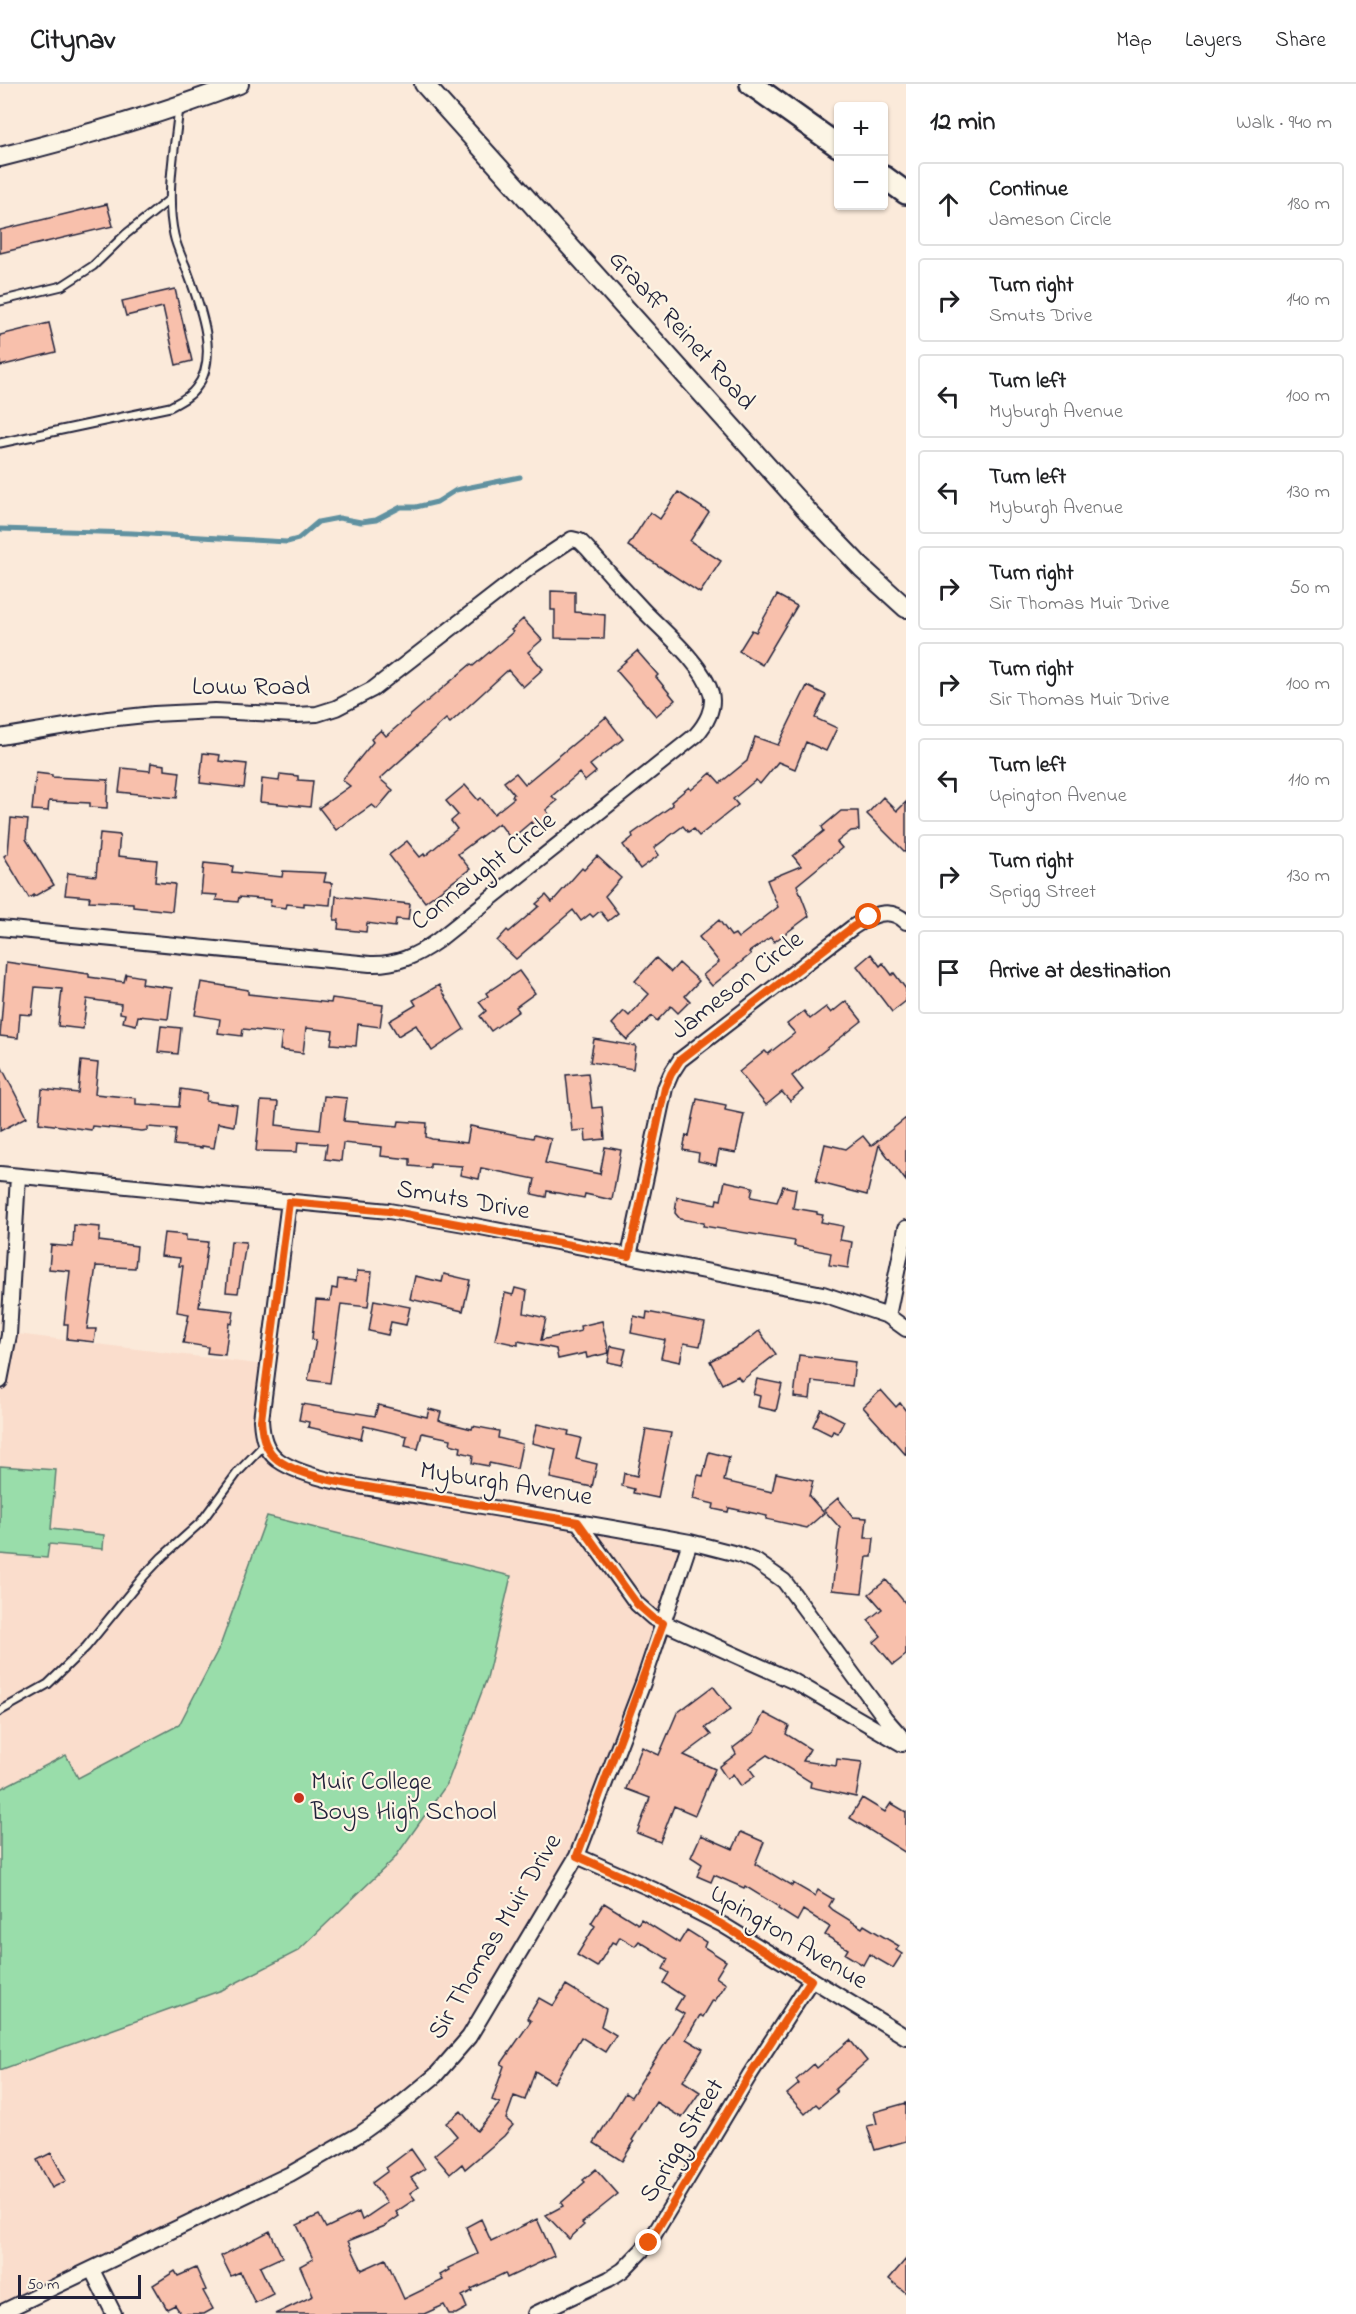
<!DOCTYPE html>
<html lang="en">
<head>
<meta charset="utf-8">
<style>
  body { margin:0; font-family:"Indie Flower",sans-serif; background:#f6f6f6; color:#202124 }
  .controls { position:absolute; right:18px; top:18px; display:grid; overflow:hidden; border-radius:6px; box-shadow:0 2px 4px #0004 }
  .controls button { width:54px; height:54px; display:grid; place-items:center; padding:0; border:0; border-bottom:2px solid #e0e0e0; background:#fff; color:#202124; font:30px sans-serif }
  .scale { position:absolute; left:18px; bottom:15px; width:123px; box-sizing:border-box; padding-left:6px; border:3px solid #22223b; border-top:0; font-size:16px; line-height:21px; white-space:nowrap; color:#22223b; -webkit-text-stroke:4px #fcf5e5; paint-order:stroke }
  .stop { position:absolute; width:18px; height:18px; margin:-14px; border:4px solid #ea580c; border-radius:50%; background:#fff }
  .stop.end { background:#ea580c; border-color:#fff; box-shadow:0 2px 6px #0008 }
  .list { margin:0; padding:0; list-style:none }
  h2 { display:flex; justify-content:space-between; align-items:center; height:78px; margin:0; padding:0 24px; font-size:26px }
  h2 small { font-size:20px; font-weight:400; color:#757577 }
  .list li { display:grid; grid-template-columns:39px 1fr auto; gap:18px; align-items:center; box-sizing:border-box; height:84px; margin:0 12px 12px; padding:0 12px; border:2px solid #e0e0e0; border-radius:6px }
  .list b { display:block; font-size:22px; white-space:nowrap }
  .list p { margin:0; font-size:20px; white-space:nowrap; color:#757577 }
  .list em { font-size:20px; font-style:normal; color:#757577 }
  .icon { flex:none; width:33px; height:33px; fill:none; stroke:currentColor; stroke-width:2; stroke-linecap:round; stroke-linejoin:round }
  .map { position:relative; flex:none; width:906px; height:2230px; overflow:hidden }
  header { display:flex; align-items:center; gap:36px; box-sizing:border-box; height:84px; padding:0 30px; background:#fff; border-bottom:2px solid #e0e0e0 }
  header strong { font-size:28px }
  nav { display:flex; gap:33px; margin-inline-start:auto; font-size:21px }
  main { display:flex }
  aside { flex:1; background:#fff }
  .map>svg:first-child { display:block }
</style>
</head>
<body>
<header>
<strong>Citynav</strong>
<nav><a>Map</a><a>Layers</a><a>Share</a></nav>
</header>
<main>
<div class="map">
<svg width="906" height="2230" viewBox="0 0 906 2230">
  <rect width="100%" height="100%" fill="#fbeada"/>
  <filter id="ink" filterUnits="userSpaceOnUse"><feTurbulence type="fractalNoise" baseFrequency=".0167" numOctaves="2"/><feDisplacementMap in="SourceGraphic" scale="12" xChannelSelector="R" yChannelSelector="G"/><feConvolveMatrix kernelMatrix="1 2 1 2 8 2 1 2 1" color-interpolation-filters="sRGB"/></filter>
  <g filter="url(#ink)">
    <!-- built -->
    <path fill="#faddcc" d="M9,1249L273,1282L264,1335L272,1369L311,1393L692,1457L576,1771L471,1953L354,2057L0,2228V1292Z"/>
    <!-- green -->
    <path fill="#9da" stroke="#5e8072" stroke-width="1.5" d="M0,1382L56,1386L51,1445L104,1451L103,1465L49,1460L47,1474L0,1470Z
      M267,1432L511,1492L487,1594L447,1700L394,1775L298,1867L222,1906L0,1986V1705L66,1671L78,1694L179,1641L220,1562Z"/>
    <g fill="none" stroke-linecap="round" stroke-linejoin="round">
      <!-- stream -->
      <path stroke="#6091a0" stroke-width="5" d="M0,445L132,449L287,458L298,455L318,438L339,434L361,438L376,436L401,423H416L437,418L456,406L520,393"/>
    </g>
    <!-- building -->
    <path fill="#f8c0ac" stroke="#22223b" stroke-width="1.5" d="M107,120L113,142L0,169V146Z
      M175,205L192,277L176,281L163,223L126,232L122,217Z
      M49,239L56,268L0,282V251Z
      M678,408L709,428L690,457L721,477L700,509L628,462L650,428L660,435Z
      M551,507L575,508V528L605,531L604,555L555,554V526H551Z
      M777,511L797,522L762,581L739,567L752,546L756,548Z
      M523,535L542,556L528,568L543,585L523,603L508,586L450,639L446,635L380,695L393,706L377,725L372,721L336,746L319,724L350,702L342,696L373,658L371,655L381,646L386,652L471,580L473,582L513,548L511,546Z
      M637,567L658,591L656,593L675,616L656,632L616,586Z
      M807,602L826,611L815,634L837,644L826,667L806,658L795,685L778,678L760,700L756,696L733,715L738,721L699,752L693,745L688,748L683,742L654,764L659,771L640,785L623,761L633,753L632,750L673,721L671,718L689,703L691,706L711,689L720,699L747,677L755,653L778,661Z
      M606,633L623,655L590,681L596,688L585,697L579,689L552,712L557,717L546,726L551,733L536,745L531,738L511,755L499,739L458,770L470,785L425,818L389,771L407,757L420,773L424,770L425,772L457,745L451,737L458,731L446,717L465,701L478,716L481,714L494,730L514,714L512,712L514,710L504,698L516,689L525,700Z
      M203,669L220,671L219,677L247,680L244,704L200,699Z
      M151,679L165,681V686L180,688L177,714L119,708L122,684L150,687Z
      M36,689L52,691V693L108,696L107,724L90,723V719L49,717L48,727L32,726Z
      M280,690L298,692V696L313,697L310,723L260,718L262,695L279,697Z
      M883,713L897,727L906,718V769L867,730Z
      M841,727H858L859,746L851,747L837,758L842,764L797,801L809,832L774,858L771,853L749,868L751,870L712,902L703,891L719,878L699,853L719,836L731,852L735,850L738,854L778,823L767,796L801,782L793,772L824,747L822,743Z
      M11,734L28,736L26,755L54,801L33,813V811L29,814L4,772L8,769Z
      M100,749L120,751L118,772L157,776L155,798L175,800L172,827L133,823V819L89,817L90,813L65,811L68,789L96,792Z
      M597,772L621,794L605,812L618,829L608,837L600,827L593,833L590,830L581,837L573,826L516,875L497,857L507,846L509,848L539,822L536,820L546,811L552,818L582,784L584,786Z
      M204,779L233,782L232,788L282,793L283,787L326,789L324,798L332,799L330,821L304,819V822L287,820L286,824L270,822L271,816L239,813L238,818L216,816L217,811L201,810Z
      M336,812L410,820L408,836L396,835L395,843L367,839L366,848L338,845L339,836H334Z
      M871,870L880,882L883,879L892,891L894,889L906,905V917L892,928L857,882Z
      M656,874L671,888L679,879L699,897L685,912L690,917L678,929L671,922L657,937L652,932L627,956L612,940L624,927L629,932L649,910L635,897Z
      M6,878L89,890V893L124,898L126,890L143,893L142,900L172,904L168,935L138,932L136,941L123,938L125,930L120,929L121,920L87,915L83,945L58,942L62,905L35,903L32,931L20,930L18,954L0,952Z
      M519,887L535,909L516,923L519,927L491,947L480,932L486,927L479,918L488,912L486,909Z
      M201,898L248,906V910L331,919L332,914L383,921L380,943L358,940L356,962L331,960L333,947L306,944L303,969L280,966L282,949L243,945L242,952L218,949L220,935L195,931Z
      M439,901L464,945L432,967L416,941L398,952L389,937L416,921L413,916Z
      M846,917L862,937L792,992L803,1006L790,1017L782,1008L766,1021L739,988L765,967L768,970L795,949L787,940L804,927L810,935L826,923L831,929Z
      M161,942L181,944L178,970L158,968Z
      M594,955L636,962L633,985L590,978Z
      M81,977L98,979L95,1010L136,1014V1020L179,1023L181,1005L207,1009L206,1017L237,1021L234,1042L218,1039L214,1064L202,1062V1064L174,1061L176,1045L148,1043V1046L142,1047L92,1042L91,1046L39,1039L42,1005L78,1009Z
      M0,980L27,1033L0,1047Z
      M588,989L592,1024L602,1023L605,1055L586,1057L585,1046L572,1047L566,991Z
      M324,1012L347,1014L344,1037L398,1042L399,1037L427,1039L426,1053L432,1055L467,1059L470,1042L533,1054L534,1051L551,1055L545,1079L600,1090L605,1063L621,1066L612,1116L585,1110L584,1114L547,1107L546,1113L532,1110L535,1095L481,1084L479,1095L460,1091L462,1082L430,1080V1084L410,1082V1075L381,1072L382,1063L343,1059L341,1077L325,1075L327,1060L298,1058L297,1068L256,1067L261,1017L278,1018L276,1041L320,1046Z
      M697,1015L726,1021L725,1026L744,1030L736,1069L719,1066L716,1081L698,1077L699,1069L683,1066L686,1051L689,1052Z
      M906,1034V1097L879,1061L867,1111L816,1098L825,1060L846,1065L863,1052L871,1062Z
      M725,1097L753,1103L751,1113L777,1118L783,1102L796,1105L793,1124L817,1128V1130L823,1131L821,1138L843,1142L840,1156L852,1158L848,1184L829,1181L831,1169L794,1162L795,1157L703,1142L704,1139L680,1135L675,1129L677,1113L716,1120L717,1115L721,1116Z
      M74,1141L100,1143L99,1157L137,1162L135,1184L96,1182L87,1245H96L94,1258L67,1255L68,1240H64L70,1187L49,1185L51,1161L73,1163Z
      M164,1149L186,1151V1156L208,1158L199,1223L234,1227L232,1240L229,1239L225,1271L207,1269L208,1263L183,1259L189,1230L177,1228L183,1182H179L180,1174L161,1172Z
      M231,1157L246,1158L238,1209L226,1208Z
      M357,1187L372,1188L368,1223L341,1220L330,1299L308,1296L316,1256L312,1255L316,1216L330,1217L332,1204L337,1205L338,1195L356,1197Z
      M444,1190L470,1196L463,1227L410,1215L415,1192L442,1198Z
      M515,1204L527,1207L524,1229L546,1234L541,1256L581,1247L580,1242L602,1237L609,1269L587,1274L586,1269L558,1275L556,1265L518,1257V1261L495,1256L505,1209L513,1211Z
      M374,1216L410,1223L406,1241L391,1238L388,1251L369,1247Z
      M647,1228L705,1239L700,1262L684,1259L680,1278L661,1274L665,1256L631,1249L634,1232L646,1235Z
      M759,1247L776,1270L741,1297L738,1292L722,1300L710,1277L744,1259Z
      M611,1262L626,1265L622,1281L608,1278Z
      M799,1271L855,1278L852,1302L812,1297L810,1315L794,1313Z
      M757,1295L782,1300L776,1327L758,1323L760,1312L753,1310Z
      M881,1306L896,1323L900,1319L906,1327V1371L863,1323Z
      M302,1320L375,1332L378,1321L427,1333L429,1325L441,1328L439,1336L444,1338L472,1345L473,1342L499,1347L498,1354L522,1360L517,1385L489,1379V1382L472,1379L473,1371L460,1368L461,1363L450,1360L451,1355L422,1349L418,1365L405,1362L407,1352L364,1342L361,1355L308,1343L309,1338L299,1336Z
      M821,1325L844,1337L838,1349L833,1347L831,1351L813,1342Z
      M537,1340L569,1347L568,1351L581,1354L576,1375L597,1380L592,1403L550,1394L556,1365L532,1359Z
      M646,1345L671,1349L658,1414L633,1409L634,1405L622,1402L624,1389L637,1392Z
      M709,1368L729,1373L724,1397L772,1408L776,1389L813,1397L809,1412L824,1429L807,1444L766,1435L767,1432L729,1424L728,1428L713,1425L714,1420L693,1415L698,1391L703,1392Z
      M838,1414L853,1433L867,1434L865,1454H874L872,1473H867L862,1509L832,1506L840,1444L824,1426Z
      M886,1496L906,1520V1571L893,1581L874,1558L881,1552L868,1536L882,1525L869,1510Z
      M713,1602L731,1625L705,1644L711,1651L684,1671L715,1685L695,1731L674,1722L660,1758L637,1749L650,1714L626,1705L642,1663L659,1671L677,1629Z
      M764,1629L789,1642L786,1650L810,1665L803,1677L836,1682L837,1675L862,1678L856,1713L810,1703L811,1698L767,1671L749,1684L755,1692L741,1702L733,1690L727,1695L719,1683L736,1670L733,1664L754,1648Z
      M862,1714L885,1728L891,1719L906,1728V1769L850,1734Z
      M741,1748L764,1758L755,1780L792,1802L793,1799L815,1812L818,1806L833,1815L829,1822L833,1826L862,1844L864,1841L899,1862L896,1866L902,1870L893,1884L869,1870L863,1881L845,1870L848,1865L825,1851L830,1843L803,1826L797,1837L778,1825L779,1823L745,1802L744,1804L714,1791L711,1798L697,1792L702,1780L691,1773L701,1751L733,1765Z
      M604,1819L638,1840L641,1835L679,1859L687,1846L706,1858L704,1863L726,1877L716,1893L726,1900L715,1917L713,1916L703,1933L700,1931L686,1955L703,1965L683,1997L700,2008L682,2034L656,2018L632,2056L634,2058L622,2077L594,2059L625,2009L631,2013L684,1930L675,1925L683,1912L663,1899L669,1889L663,1885L668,1875L639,1857L635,1862L620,1853L616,1860L612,1858L597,1883L577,1871L595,1842L591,1839Z
      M566,1901L606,1925L601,1942L616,1951L605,1968L581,1953L554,1999L535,1987L525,2016L514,2012L506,2035L513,2041L504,2052L465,2085L462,2080L450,2090L434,2071L457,2052L446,2039L461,2027L477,2047L500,2019L492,2016L504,1982L501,1980L531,1937L527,1934L539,1914L553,1922Z
      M850,1956L867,1977L835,2005L837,2008L819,2023L816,2020L805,2030L787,2010L799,2000L796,1996L814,1980L817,1984Z
      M906,2019V2057L875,2066L867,2042L877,2040L874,2028Z
      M411,2065L425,2085L411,2094L418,2103L410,2109L415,2115L396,2128L399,2132L385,2142L348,2157L362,2186L386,2175L404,2215L443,2196L440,2191L449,2186L448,2184L478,2170L466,2143L481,2135L491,2157L537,2135L554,2172L507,2194L505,2189L471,2205L472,2207L462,2212L467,2224L456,2230H449L444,2221L424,2230H275L313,2212L300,2182L313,2175L297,2141L319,2131L326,2144L359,2128L362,2136L387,2119L372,2099L388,2087L386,2084Z
      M51,2069L66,2097L52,2104L37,2076Z
      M596,2085L618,2110L582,2139L584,2141L569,2155L546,2131L563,2122L561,2119L585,2098L583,2096Z
      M270,2147L282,2173L260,2183L273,2210L255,2219L240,2188L231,2192L221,2172Z
      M906,2175V2209L889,2195Z
      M196,2184L206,2206L203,2207L213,2225L204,2230H181L175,2221L167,2225L153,2201L175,2187L178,2192Z"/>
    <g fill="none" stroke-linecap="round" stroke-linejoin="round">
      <!-- lane casing -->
      <g stroke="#22223b" stroke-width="11">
        <path id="lane" d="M0,217L62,202L93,182L126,150L170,115
          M0,359L170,323C179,318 190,313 196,304C222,272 197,214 185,181C181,172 176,161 174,151C165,110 175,65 179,23
          M0,1627L48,1600L86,1563L144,1492L162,1473L201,1438L238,1388L265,1360"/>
      </g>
      <!-- street casing -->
      <g stroke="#22223b" stroke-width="18">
        <path id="street" d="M0,653L108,635L154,630L215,627L295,631L317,630L336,624L373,605L533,481L572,455L580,457L587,464C605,485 624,506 643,526C663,547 703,580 711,609C715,624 706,640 696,651L437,857C416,872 396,881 370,880L0,844
          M0,1090L389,1127L470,1141L823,1210L888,1232L906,1245
          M289,1117L261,1336C262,1352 265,1366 278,1376C310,1399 393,1407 433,1414C519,1428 604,1442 690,1458L737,1470L757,1478L784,1497L885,1634L906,1658
          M629,1172L665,1004L671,990L680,976L853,843C870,832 889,821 906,838
          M888,1232L906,1144
          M0,1297L9,1251L18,1092
          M578,1438L637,1520L653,1534L795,1598L902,1660
          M577,1772L654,1806L723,1841L906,1953
          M92,2186L114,2230
          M0,2229L290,2090L360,2050L395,2025L435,1992L469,1953L577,1772L643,1599L690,1458
          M535,2230L609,2195L623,2186L649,2159L749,1992L811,1896"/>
      </g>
      <!-- secondary casing -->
      <g stroke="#22223b" stroke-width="22">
        <path id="secondary" d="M424,0L811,431L862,484L906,524
          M0,73C81,53 161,30 239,0"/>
      </g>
      <!-- primary casing -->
      <g stroke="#22223b" stroke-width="26">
        <path id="primary" d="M751,0L838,62
          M884,93L906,109"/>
      </g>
      <!-- lane -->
      <use href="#lane" stroke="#fcf5e5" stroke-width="7"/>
      <!-- street -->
      <use href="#street" stroke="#fcf5e5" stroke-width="14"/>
      <!-- secondary -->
      <use href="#secondary" stroke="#fcf5e5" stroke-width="18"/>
      <!-- primary -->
      <use href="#primary" stroke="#fcf5e5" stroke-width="21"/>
    </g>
  </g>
  <g fill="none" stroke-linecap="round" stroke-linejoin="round" filter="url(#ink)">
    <!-- route -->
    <path stroke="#ea580c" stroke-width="8" d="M649,2159L749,1992L811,1896L723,1841L690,1823L577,1772L663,1539L653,1534L637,1520L578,1438C521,1428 464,1419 406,1409C371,1403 307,1397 278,1376C265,1366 262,1352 261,1336L289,1118L389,1127L629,1172L665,1004L671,990L680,976L853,843L869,833"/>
  </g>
  <!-- markers -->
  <circle fill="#c8321e" stroke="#fcf5e5" stroke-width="2" cx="299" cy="1714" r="6"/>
  <g text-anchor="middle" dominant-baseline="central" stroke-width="4.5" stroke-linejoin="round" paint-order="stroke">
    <!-- street labels -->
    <g font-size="26" fill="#22223b" stroke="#fcf5e5">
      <text transform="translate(681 247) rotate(48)">Graaff Reinet Road</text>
      <text x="251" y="604">Louw Road</text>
      <text transform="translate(484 788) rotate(-38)">Connaught Circle</text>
      <text transform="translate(738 902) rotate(-38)">Jameson Circle</text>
      <text transform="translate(463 1117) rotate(10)">Smuts Drive</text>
      <text transform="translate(506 1401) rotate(9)">Myburgh Avenue</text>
      <text transform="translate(496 1853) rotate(-59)">Sir Thomas Muir Drive</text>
      <text transform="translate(788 1854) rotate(31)">Upington Avenue</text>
      <text transform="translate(683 2057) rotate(-59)">Sprigg Street</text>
    </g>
    <!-- poi labels -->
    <g font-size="26" fill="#22223b" stroke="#fcf5e5" text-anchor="start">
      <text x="311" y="1699">Muir College<tspan x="311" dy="30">Boys High School</tspan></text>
    </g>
  </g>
</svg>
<div class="controls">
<button>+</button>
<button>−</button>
</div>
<div class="scale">50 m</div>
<div class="stop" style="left:869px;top:833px"></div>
<div class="stop end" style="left:649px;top:2159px"></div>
</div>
<aside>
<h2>12 min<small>Walk · 940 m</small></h2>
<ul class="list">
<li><svg class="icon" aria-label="ahead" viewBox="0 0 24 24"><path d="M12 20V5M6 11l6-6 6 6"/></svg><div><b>Continue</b><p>Jameson Circle</p></div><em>180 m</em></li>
<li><svg class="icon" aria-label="right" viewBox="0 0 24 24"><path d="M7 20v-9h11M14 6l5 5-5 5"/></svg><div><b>Turn right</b><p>Smuts Drive</p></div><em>140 m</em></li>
<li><svg class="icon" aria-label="left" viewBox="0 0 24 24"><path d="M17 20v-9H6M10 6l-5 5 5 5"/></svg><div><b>Turn left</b><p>Myburgh Avenue</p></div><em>100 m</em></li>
<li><svg class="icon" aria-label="left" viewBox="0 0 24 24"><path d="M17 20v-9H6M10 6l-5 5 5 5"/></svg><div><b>Turn left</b><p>Myburgh Avenue</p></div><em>130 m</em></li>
<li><svg class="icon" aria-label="right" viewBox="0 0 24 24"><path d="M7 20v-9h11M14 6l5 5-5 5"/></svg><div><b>Turn right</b><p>Sir Thomas Muir Drive</p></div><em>50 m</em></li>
<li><svg class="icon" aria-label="right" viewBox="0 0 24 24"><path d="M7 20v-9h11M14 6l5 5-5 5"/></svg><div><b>Turn right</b><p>Sir Thomas Muir Drive</p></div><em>100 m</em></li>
<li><svg class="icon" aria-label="left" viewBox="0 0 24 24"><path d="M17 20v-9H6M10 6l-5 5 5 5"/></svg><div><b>Turn left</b><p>Upington Avenue</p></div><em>110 m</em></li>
<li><svg class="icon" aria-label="right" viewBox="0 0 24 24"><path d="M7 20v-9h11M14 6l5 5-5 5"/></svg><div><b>Turn right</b><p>Sprigg Street</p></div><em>130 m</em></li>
<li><svg class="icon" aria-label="arrive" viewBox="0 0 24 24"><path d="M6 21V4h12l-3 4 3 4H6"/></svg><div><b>Arrive at destination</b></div></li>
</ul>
</aside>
</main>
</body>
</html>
